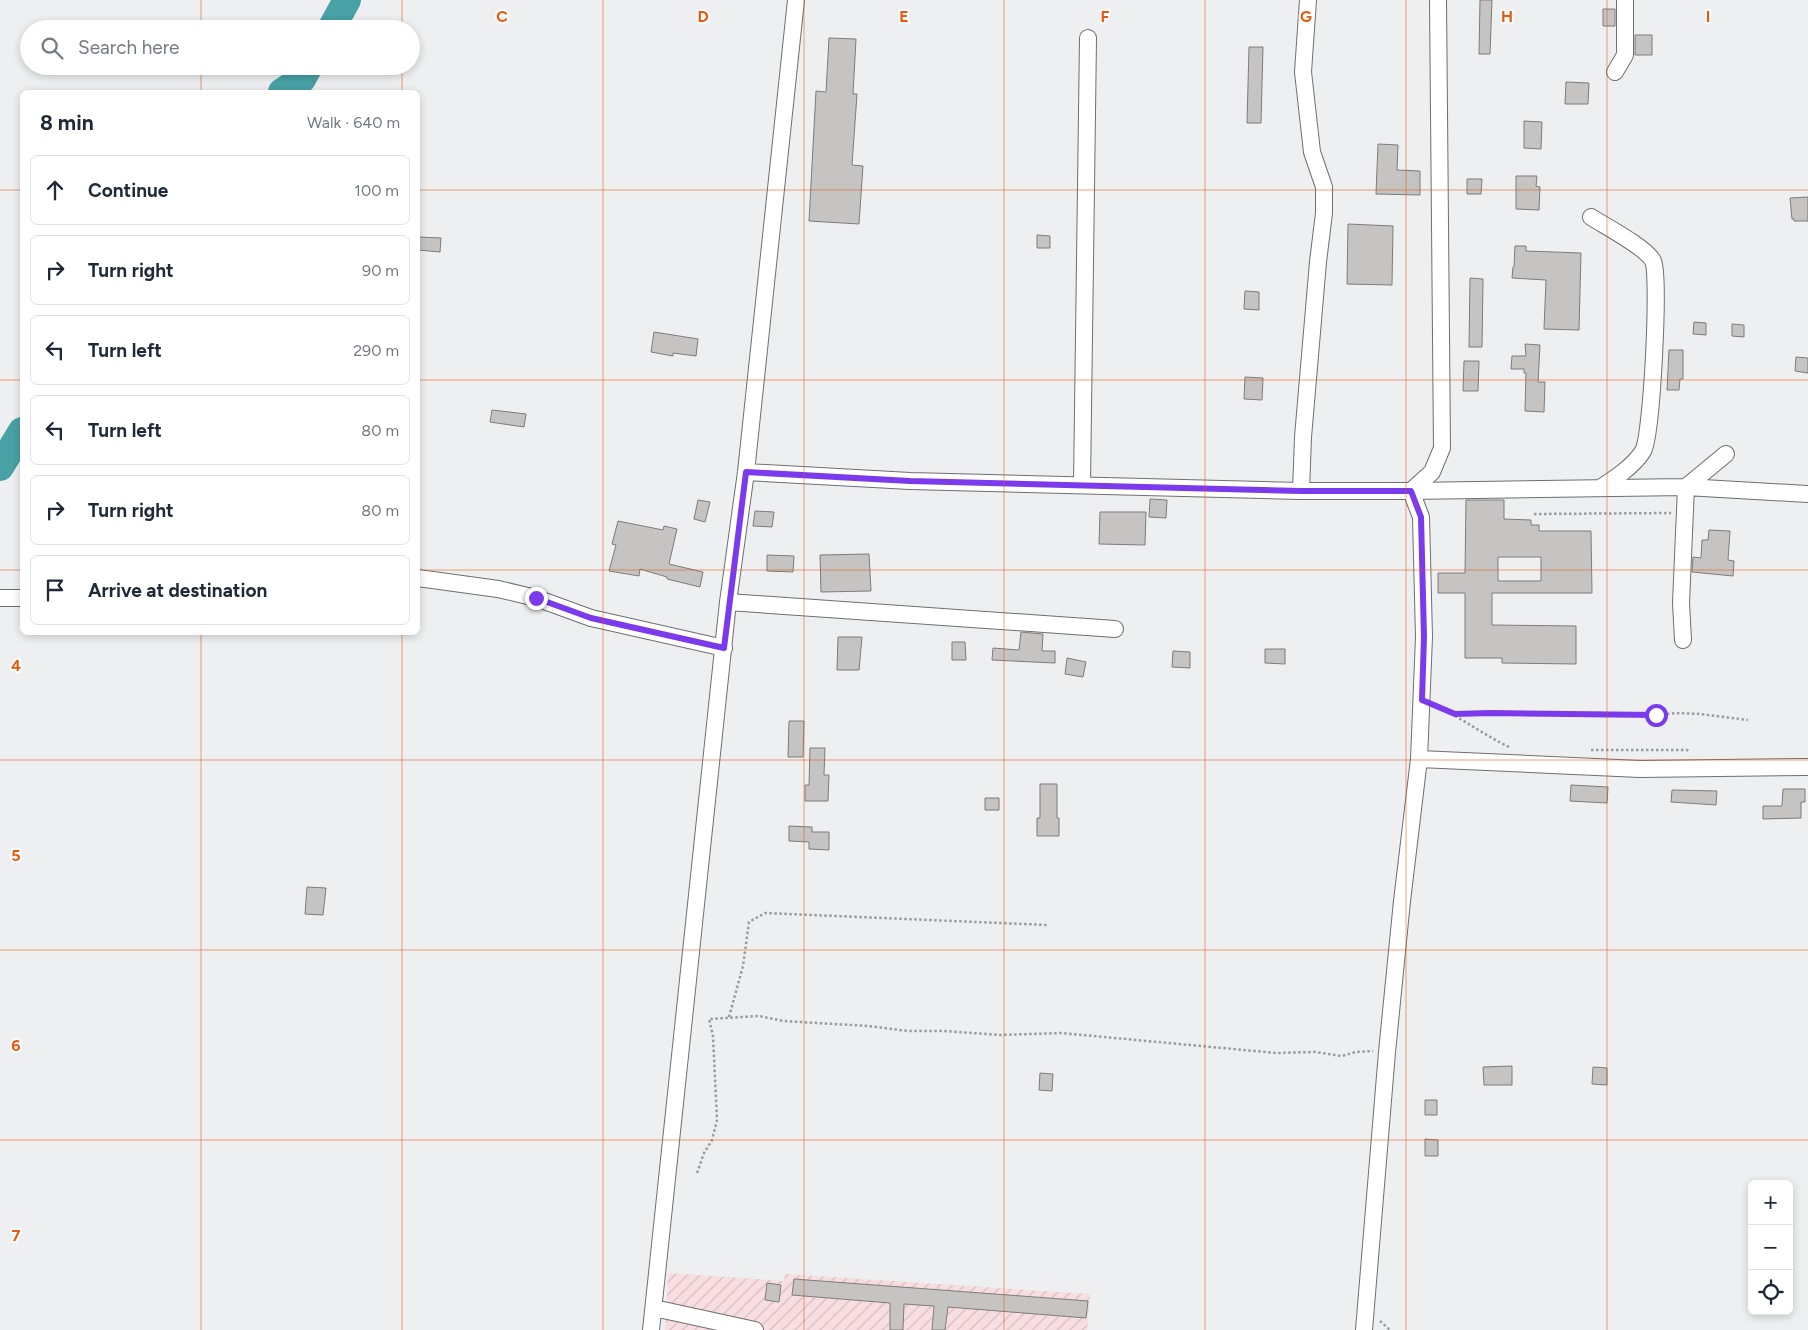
<!DOCTYPE html>
<html lang="en">
<head>
<meta charset="utf-8">
<style>
  body { margin:0; font-family:Figtree,sans-serif; background:#f2f2f3; color:#1f2937 }
  .controls { position:absolute; right:15px; bottom:15px; display:grid; overflow:hidden; border-radius:8px; box-shadow:0 2px 8px #0003 }
  .controls button { width:45px; height:45px; display:grid; place-items:center; padding:0; border:0; border-bottom:1px solid #e0e1e3; background:#fff; color:#1f2937; font:25px sans-serif }
  .stop { position:absolute; width:15px; height:15px; margin:-11px; border:4px solid #7c3aed; border-radius:50%; background:#fff }
  .stop.end { background:#7c3aed; border-color:#fff; box-shadow:0 1px 5px #0008 }
  .list { margin:0; padding:0; list-style:none }
  h2 { display:flex; justify-content:space-between; align-items:center; height:65px; margin:0; padding:0 20px; font-size:21px }
  h2 small { font-size:16px; font-weight:400; color:#747a83 }
  .list li { display:grid; grid-template-columns:32px 1fr auto; gap:15px; align-items:center; box-sizing:border-box; height:70px; margin:0 10px 10px; padding:0 10px; border:1px solid #e0e1e3; border-radius:8px }
  .list b { display:block; font-size:19px; white-space:nowrap }
  .list em { font-size:16px; font-style:normal; color:#747a83 }
  .icon { flex:none; width:28px; height:28px; fill:none; stroke:currentColor; stroke-width:2; stroke-linecap:round; stroke-linejoin:round }
  .map { position:relative; flex:none; width:1808px; height:1330px; overflow:hidden }
  .search { position:absolute; background:#fff; box-shadow:0 2px 8px #0003; left:20px; top:20px; width:400px; height:55px; display:flex; align-items:center; gap:12px; box-sizing:border-box; padding:0 18px; border-radius:28px; color:#747a83; font-size:19px }
  .panel { position:absolute; background:#fff; box-shadow:0 2px 8px #0003; left:20px; top:90px; width:400px; height:545px; border-radius:8px }
  .map>svg:first-child { display:block }
</style>
</head>
<body>
<div class="map">
<svg width="1808" height="1330" viewBox="0 0 1808 1330">
  <defs>
    <pattern id="industrial-furrows" width="10" height="10" patternUnits="userSpaceOnUse" patternTransform="scale(1.25)"><rect width="10" height="10" fill="#f8dde1"/><path d="M-1 1l2-2M0 10L10 0M9 11l2-2" fill="none" stroke="#d5bec2"/></pattern>
  </defs>
  <rect width="100%" height="100%" fill="#edeff0"/>
  <!-- industrial -->
  <path fill="url(#industrial-furrows)" d="M668,1273L784,1281L785,1274L1090,1294L1087,1330H665Z"/>
  <g fill="none" stroke-linecap="round" stroke-linejoin="round">
    <!-- river -->
    <path stroke="#47a1a5" stroke-width="28" d="M331,29L347,0
      M282,92L302,79L309,66
      M0,467L22,431"/>
  </g>
  <!-- building -->
  <path fill="#c6c4c3" stroke="#7e7c7b" fill-rule="evenodd" d="M1480,0H1492L1490,54H1479Z
    M1603,9H1615V26H1603Z
    M1635,35H1652V55H1635Z
    M829,38L856,39L853,94H857L852,165L863,166L859,224L809,221L816,91L826,92Z
    M1249,47H1263L1261,123H1247Z
    M1566,82L1589,83L1588,104H1565Z
    M1524,121L1542,122L1541,149L1524,148Z
    M1378,144L1398,145L1397,170L1420,171V195L1376,194Z
    M1516,176H1537L1536,186L1540,187L1539,210L1516,209Z
    M1467,179H1482L1481,194H1467Z
    M1808,197V221H1794V219H1792L1790,198Z
    M1348,224L1393,226L1392,285L1347,284Z
    M1037,235L1050,236V248H1037Z
    M418,237L441,238L440,252L418,250Z
    M1515,246H1526V251L1581,253L1579,330L1544,329L1546,280L1512,278L1513,267H1514Z
    M1470,278L1483,279L1482,347H1469Z
    M1245,291L1259,292V310L1244,309Z
    M1694,322L1706,323V335L1693,334Z
    M1732,324L1744,325V337L1732,336Z
    M654,332L698,339L696,356L673,353V356L651,352Z
    M1525,344L1540,345L1538,382H1545L1544,412L1525,411L1526,373H1524V369H1511L1512,356H1526Z
    M1669,350H1683V379H1680L1679,390H1667Z
    M1796,357L1808,358V373L1795,371Z
    M1464,361H1479L1478,391H1463Z
    M1245,377L1263,378L1262,400L1244,399Z
    M492,410L526,414L524,427L490,422Z
    M1150,499L1167,500L1166,518L1149,517Z
    M698,500L710,502L705,522L694,519Z
    M1466,500H1504V519L1531,520V525H1539V531H1591L1592,593H1492V625L1576,626V664L1502,663V658H1465V593H1438V573H1465ZM1498,557H1541V581H1498Z
    M755,511L774,512L772,527L753,526Z
    M1100,512H1146L1145,545L1099,544Z
    M618,521L663,530L664,526L677,529L669,564L703,572L700,587L667,579V577L640,569L639,576L609,571L616,545L612,544Z
    M1709,530L1730,531L1728,560L1734,561L1733,576L1692,572L1693,557L1701,558L1702,540H1708Z
    M869,554L871,591L821,592L820,555Z
    M767,555L794,556L793,572L767,571Z
    M1021,632L1043,634L1042,651H1055V663L992,660L993,648L1019,650Z
    M838,637H862L859,670H837Z
    M952,642H965L966,660H952Z
    M1265,649H1285V664L1265,663Z
    M1173,651L1190,652V668L1172,667Z
    M1067,658L1086,662L1083,677L1065,674Z
    M789,721H804L803,757H788Z
    M810,748H825L824,775H829L828,801H805V785H809Z
    M1040,784H1057V818H1059V836H1037V818H1040Z
    M1571,785L1608,787L1607,803L1570,801Z
    M1783,789H1805V802H1801V818L1763,819V806H1782Z
    M1672,790L1717,791L1716,805L1671,802Z
    M985,798H999V810H985Z
    M789,826L812,827V832H829V850L809,849V842L789,841Z
    M307,887L326,888L323,915L305,914Z
    M1512,1066V1085H1484L1483,1067Z
    M1593,1067L1607,1068V1085L1592,1084Z
    M1040,1073L1053,1074L1052,1091L1039,1090Z
    M1425,1100H1437V1115H1425Z
    M1425,1139L1438,1140V1156H1425Z
    M794,1279L1088,1301L1086,1318L948,1307L945,1330H932L934,1306L904,1304L903,1330H890V1303L792,1295Z
    M767,1283L781,1285L779,1302L765,1300Z"/>
  <g fill="none" stroke-linecap="round" stroke-linejoin="round">
    <!-- minor casing -->
    <g stroke="#6e6f70" stroke-width="18">
      <path id="minor" d="M1615,72L1625,55V0
        M1591,217C1605,226 1647,248 1653,261C1660,276 1652,436 1643,451C1634,466 1614,479 1600,488
        M746,472L910,481L1301,491H1411L1686,487L1808,494
        M1082,485L1088,38
        M1301,491L1303,437L1318,262L1324,213V187L1312,152L1303,72L1308,0
        M1411,491L1432,472L1442,448L1438,0
        M418,578L498,589L536,598L591,618L724,648
        M0,598H22
        M728,602L1115,629
        M1683,640L1681,603L1686,487L1726,454
        M1419,759L1640,769L1808,767
        M654,1308L755,1330
        M651,1330L728,602L746,472L796,0
        M1364,1330L1387,1052L1402,901L1419,759L1424,637L1421,517L1411,491"/>
    </g>
    <!-- path -->
    <path stroke="#9a9b9c" stroke-width="2.5" stroke-dasharray="2.5 2.5" stroke-linecap="butt" d="M1534,514L1671,513
      M1437,707C1462,718 1484,735 1509,747
      M1457,714L1491,713L1657,715L1676,713L1700,714L1748,720
      M1591,750H1687L1690,752
      M729,1017L743,966L749,922L765,913L1047,925
      M697,1173L704,1153L712,1140L717,1120L713,1036L709,1019L759,1016L783,1021L869,1026L908,1031H944L1000,1035L1061,1033L1276,1053L1315,1052L1342,1056L1356,1052L1373,1051
      M1380,1321L1390,1330"/>
    <!-- minor -->
    <use href="#minor" stroke="#fff" stroke-width="16"/>
  </g>
  <g fill="none" stroke-linecap="round" stroke-linejoin="round">
    <!-- route -->
    <path stroke="#7c3aed" stroke-width="6" d="M536,598L591,618L724,648L746,472L910,481L1301,491H1411L1421,517L1424,637L1422,700L1455,714L1491,713L1656,715"/>
  </g>
  <!-- grid -->
  <path fill="none" stroke="#e8590c" stroke-width="1" stroke-opacity="0.55" d="M201,0V29M402,0V29M603,0V1330M804,0V1330M1004,0V1330M1205,0V1330M1406,0V1330M1607,0V1330M201,66V92M402,66V92M0,190H22M418,190H1808M0,380H22M418,380H1808M0,570H22M418,570H1808M201,632V1330M402,632V1330M0,760H1808M0,950H1808M0,1140H1808"/>
  <g font-size="16" text-anchor="middle" font-weight="bold" fill="#e8590c" stroke="#fbfcfd" stroke-width="4" stroke-linejoin="round" paint-order="stroke">
    <text x="502" y="22">C</text>
    <text x="703" y="22">D</text>
    <text x="904" y="22">E</text>
    <text x="1105" y="22">F</text>
    <text x="1306" y="22">G</text>
    <text x="1507" y="22">H</text>
    <text x="1708" y="22">I</text>
    <text x="16" y="671">4</text>
    <text x="16" y="861">5</text>
    <text x="16" y="1051">6</text>
    <text x="16" y="1241">7</text>
  </g>
</svg>
<div class="controls">
<button>+</button>
<button>−</button>
<button><svg class="icon" aria-label="locate" viewBox="0 0 24 24"><circle cx="12" cy="12" r="6"/><path d="M12 2v4M12 18v4M2 12h4M18 12h4"/></svg></button>
</div>
<div class="stop" style="left:1656px;top:715px"></div>
<div class="stop end" style="left:536px;top:598px"></div>
<div class="search"><svg class="icon" aria-label="search" viewBox="0 0 24 24"><circle cx="10" cy="10" r="6"/><path d="M15 15l6 6"/></svg>Search here</div>
<section class="panel">
<h2>8 min<small>Walk · 640 m</small></h2>
<ul class="list">
<li><svg class="icon" aria-label="ahead" viewBox="0 0 24 24"><path d="M12 20V5M6 11l6-6 6 6"/></svg><div><b>Continue</b></div><em>100 m</em></li>
<li><svg class="icon" aria-label="right" viewBox="0 0 24 24"><path d="M7 20v-9h11M14 6l5 5-5 5"/></svg><div><b>Turn right</b></div><em>90 m</em></li>
<li><svg class="icon" aria-label="left" viewBox="0 0 24 24"><path d="M17 20v-9H6M10 6l-5 5 5 5"/></svg><div><b>Turn left</b></div><em>290 m</em></li>
<li><svg class="icon" aria-label="left" viewBox="0 0 24 24"><path d="M17 20v-9H6M10 6l-5 5 5 5"/></svg><div><b>Turn left</b></div><em>80 m</em></li>
<li><svg class="icon" aria-label="right" viewBox="0 0 24 24"><path d="M7 20v-9h11M14 6l5 5-5 5"/></svg><div><b>Turn right</b></div><em>80 m</em></li>
<li><svg class="icon" aria-label="arrive" viewBox="0 0 24 24"><path d="M6 21V4h12l-3 4 3 4H6"/></svg><div><b>Arrive at destination</b></div></li>
</ul>
</section>
</div>
</body>
</html>
